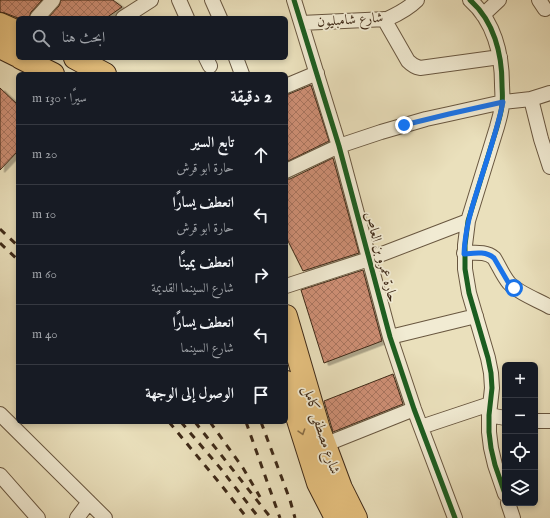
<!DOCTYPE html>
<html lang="ar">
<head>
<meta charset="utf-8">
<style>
  body { margin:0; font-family:"IM FELL English",Amiri,serif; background:#242831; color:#f1f3f6; direction:rtl }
  .controls { position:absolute; right:12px; bottom:12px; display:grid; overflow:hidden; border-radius:6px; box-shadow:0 2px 6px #0003 }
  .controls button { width:36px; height:36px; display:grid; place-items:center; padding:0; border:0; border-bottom:1px solid #363941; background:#171b24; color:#f1f3f6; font:20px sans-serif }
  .stop { position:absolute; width:12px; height:12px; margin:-9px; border:3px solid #1a73e8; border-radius:50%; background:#fff }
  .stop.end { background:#1a73e8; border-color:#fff; box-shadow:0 1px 4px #0008 }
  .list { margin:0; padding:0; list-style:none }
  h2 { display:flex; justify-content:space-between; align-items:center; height:52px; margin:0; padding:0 16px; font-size:17px }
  h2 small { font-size:13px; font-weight:400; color:#9ea1a6 }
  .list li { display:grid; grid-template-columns:26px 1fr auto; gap:12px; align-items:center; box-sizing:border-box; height:60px; padding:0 16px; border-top:1px solid #363941 }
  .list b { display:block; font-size:15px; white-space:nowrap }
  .list p { margin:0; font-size:13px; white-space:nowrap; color:#9ea1a6 }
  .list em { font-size:13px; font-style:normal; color:#9ea1a6 }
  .icon { flex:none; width:22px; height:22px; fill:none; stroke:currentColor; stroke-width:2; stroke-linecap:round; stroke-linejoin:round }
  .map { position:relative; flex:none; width:550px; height:518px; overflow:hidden; direction:ltr }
  .search { position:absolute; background:#171b24; box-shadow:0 2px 6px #0003; left:16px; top:16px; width:272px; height:44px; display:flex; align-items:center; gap:10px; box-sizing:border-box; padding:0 14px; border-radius:6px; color:#9ea1a6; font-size:15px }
  .panel { position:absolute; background:#171b24; box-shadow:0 2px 6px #0003; left:16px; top:72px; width:272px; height:352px; border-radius:6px; direction:rtl }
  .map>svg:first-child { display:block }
</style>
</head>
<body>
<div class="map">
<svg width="550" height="518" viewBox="0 0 550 518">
  <defs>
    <pattern id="building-cross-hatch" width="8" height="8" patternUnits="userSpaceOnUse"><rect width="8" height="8" fill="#ce8f75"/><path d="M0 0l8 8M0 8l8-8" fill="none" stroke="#a9755f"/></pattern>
    <filter id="shadow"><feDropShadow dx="4.5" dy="2.5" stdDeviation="0" flood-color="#0004"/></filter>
  </defs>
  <rect width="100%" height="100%" fill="#eae0bc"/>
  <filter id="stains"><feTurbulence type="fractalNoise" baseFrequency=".005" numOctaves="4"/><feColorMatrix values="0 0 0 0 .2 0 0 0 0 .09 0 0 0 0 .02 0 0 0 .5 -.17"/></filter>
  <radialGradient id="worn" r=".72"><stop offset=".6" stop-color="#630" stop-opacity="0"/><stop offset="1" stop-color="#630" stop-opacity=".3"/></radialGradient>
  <!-- building -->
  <path fill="url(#building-cross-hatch)" stroke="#3e2917" filter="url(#shadow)" d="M0,0H42L31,12L29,18H18L5,13L0,12Z
    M61,0H113L122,7L106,18H48L59,6Z
    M311,85L329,141L286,162V94H289Z
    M0,88L18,105V151L0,170Z
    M333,158L359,253L303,271L286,237V179H290Z
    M363,270L382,341L324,363L301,290Z
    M393,374L403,404L333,432L324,401Z"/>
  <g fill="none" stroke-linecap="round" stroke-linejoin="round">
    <!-- minor casing -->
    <g stroke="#695740" stroke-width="16">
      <path id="minor" d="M179,0L187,18
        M212,0L220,18
        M294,0L339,146L390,337L414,409L455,518
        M470,0C494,21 502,54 502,84C502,90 503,97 502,103C502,111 499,119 497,127L468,221L465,245V269L469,293L488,358L491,373L492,388L489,415V432L491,448L495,465L505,494
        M539,0L545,9
        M483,15L499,0
        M37,18L53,0
        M123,18L151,0
        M384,19L408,61C412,65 415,67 420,68L500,57
        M301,23L387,19C398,14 408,9 417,0
        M206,58L210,66
        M236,58L242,74
        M286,86L317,73
        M531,99L541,139L550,167
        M286,171L339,146L381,132L426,119L449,114L503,102L531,99L550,93
        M464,253C475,253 486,251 494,258C499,266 503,276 509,283C518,293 538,300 550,307
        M286,286L369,259L468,221
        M390,337L476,316
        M0,414L105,518
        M489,415L505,418
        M535,421H550
        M421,427L490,404
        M324,445L414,409
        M0,475L38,518
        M508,503L513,518
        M77,518L89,502"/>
    </g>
    <!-- primary casing -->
    <g stroke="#3e2917" stroke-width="24">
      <path id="primary" d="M0,24L18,32
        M0,47L18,56
        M21,58L53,74
        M75,58L105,74
        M286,316L319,429L341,488L356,518
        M286,382L318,483L336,518"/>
    </g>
    <!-- minor -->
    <use href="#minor" stroke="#f1ebd3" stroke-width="14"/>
    <!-- primary -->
    <use href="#primary" stroke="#e5c07e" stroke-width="22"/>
    <!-- rail -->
    <path stroke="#3e2917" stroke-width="3" stroke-dasharray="7 7" stroke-linecap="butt" d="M0,229L18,246
      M0,243L18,260
      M169,422L222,486L247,518
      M181,422L221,469L259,518
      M195,422L271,518
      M210,422L243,468L260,497
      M246,422L280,518
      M261,422L290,500L295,518"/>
    <!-- cycleway casing -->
    <g stroke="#f1ebd3" stroke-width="8">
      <path id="cycleway" d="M294,0L339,146L390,337L414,409L455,518
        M470,0C494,21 502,54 502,84C502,90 503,97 502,103C502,111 499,119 497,127L468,221L465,245V269L469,293L488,358L491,373L492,388L489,415V432L491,448L495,465L505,494"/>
    </g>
    <!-- cycleway -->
    <use href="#cycleway" stroke="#1b5e20" stroke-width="5"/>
  </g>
  <!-- one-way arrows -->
  <defs><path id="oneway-chevron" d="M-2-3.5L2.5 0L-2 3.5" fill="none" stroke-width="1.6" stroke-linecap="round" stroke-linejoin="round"/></defs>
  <use stroke="#896d45" href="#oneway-chevron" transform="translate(302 432) rotate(72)"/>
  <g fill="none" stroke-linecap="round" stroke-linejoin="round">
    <!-- route -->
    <path stroke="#1a73e8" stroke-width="5" d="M404,125L449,114L503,102C497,131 487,159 478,188C471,210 465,230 464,254C475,253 486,251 494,258L508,282L514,288"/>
  </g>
  <g text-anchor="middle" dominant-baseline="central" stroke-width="3.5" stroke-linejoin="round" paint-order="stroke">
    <!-- street labels -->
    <g font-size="14" fill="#3e2917" stroke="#f1ebd3">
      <text transform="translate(350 20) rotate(-4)">شارع شامبليون</text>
      <text transform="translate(381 257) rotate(75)">حارة عمرو بن العاص</text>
      <text transform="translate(321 430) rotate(72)">شارع مصطفى كامل</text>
    </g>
  </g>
  <rect width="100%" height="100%" filter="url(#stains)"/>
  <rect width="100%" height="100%" fill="url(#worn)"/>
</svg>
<div class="controls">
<button>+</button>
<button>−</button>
<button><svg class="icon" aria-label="locate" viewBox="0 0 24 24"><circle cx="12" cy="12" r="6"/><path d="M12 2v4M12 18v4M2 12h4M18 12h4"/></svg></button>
<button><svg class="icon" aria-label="layers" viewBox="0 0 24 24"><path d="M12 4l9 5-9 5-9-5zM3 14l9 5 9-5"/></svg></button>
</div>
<div class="stop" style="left:514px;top:288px"></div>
<div class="stop end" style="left:404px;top:125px"></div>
<div class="search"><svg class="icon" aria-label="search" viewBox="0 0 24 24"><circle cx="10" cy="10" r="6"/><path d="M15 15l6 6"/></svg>ابحث هنا</div>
<section class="panel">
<h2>2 دقيقة<small>سيرًا · 130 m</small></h2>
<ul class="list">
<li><svg class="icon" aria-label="ahead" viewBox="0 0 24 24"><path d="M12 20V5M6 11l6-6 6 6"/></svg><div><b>تابع السير</b><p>حارة ابو قرش</p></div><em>20 m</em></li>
<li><svg class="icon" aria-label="left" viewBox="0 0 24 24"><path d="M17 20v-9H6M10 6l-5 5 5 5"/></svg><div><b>انعطف يسارًا</b><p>حارة ابو قرش</p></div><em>10 m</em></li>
<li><svg class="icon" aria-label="right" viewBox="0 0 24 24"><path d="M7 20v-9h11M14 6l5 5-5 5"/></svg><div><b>انعطف يمينًا</b><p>شارع السينما القديمة</p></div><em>60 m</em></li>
<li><svg class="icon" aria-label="left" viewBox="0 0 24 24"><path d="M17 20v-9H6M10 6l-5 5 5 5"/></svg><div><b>انعطف يسارًا</b><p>شارع السينما</p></div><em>40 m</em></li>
<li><svg class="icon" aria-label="arrive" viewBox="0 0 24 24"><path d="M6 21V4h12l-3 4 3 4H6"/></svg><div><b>الوصول إلى الوجهة</b></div></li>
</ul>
</section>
</div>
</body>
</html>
